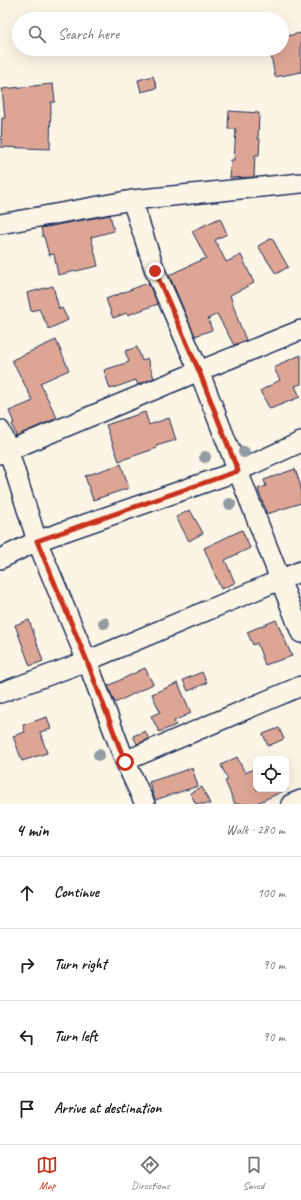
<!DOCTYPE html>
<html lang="en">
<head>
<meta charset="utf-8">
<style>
  body { margin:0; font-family:Caveat,sans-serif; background:#f2f2f2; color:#202124 }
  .controls { position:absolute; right:12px; bottom:12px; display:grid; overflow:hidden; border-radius:8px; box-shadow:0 4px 16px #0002 }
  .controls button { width:36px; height:36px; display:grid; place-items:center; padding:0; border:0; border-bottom:1px solid #e0e0e0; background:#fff; color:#202124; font:20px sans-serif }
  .stop { position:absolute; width:12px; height:12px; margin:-9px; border:3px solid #c8321e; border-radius:50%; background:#fff }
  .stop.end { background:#c8321e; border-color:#fff; box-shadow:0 1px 4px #0008 }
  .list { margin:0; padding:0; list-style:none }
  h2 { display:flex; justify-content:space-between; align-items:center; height:52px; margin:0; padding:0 16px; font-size:17px }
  h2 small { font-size:13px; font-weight:400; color:#757577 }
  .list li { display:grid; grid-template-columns:26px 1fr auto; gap:12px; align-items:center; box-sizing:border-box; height:72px; padding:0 16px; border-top:1px solid #e0e0e0 }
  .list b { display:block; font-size:15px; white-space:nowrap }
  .list em { font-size:13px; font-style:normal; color:#757577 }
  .icon { flex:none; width:22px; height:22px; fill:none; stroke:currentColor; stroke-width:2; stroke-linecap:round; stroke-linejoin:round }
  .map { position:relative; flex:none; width:301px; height:804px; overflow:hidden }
  .search { position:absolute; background:#fff; box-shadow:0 4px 16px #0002; left:12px; right:12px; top:12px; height:44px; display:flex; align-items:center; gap:10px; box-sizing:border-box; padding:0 14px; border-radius:22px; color:#757577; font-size:15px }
  .sheet { height:340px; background:#fff }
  nav { display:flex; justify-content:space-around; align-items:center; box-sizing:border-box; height:56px; border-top:1px solid #e0e0e0; background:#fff; font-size:11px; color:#757577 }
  nav a { display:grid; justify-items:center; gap:2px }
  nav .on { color:#c8321e }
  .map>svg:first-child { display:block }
</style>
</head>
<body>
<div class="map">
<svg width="301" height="804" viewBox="0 0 301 804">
  <rect width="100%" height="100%" fill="#fcf5e5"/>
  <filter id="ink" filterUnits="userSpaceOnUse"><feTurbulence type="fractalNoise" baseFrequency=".025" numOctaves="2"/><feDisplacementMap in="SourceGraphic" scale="8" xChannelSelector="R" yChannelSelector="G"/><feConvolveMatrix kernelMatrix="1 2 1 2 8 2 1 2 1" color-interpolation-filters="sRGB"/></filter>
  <g filter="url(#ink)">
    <!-- building -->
    <path fill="#dda694" stroke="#1b2f5e" d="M301,33V72L275,77L270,49H282V37Z
      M153,76L157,88L141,92L138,80Z
      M53,84L55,102H51L50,149L1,147L2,118H5L2,89Z
      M229,111L259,113L258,139H260L259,155H255L254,177L230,178L231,160H234L236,129H228Z
      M110,215L114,231L91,237L98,266L58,275L54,254L49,255L44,237H43L41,228Z
      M220,218L227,234L215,240L226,262L241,255L254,283L230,295L238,320L246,340L234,345L217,314L208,319L212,330L195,336L169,275L206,258L192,231Z
      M272,238L288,267L276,274L258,246Z
      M148,283L158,304L128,315L127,313L113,318L106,299Z
      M53,286L59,309L62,308L68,320L49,329L39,309L31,311L27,293Z
      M56,340L69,370L40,383L57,418L16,436L12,424L14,423L9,411L33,401L12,360Z
      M137,347L142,361L147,358L154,378L138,385L136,380L110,389L104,370L129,362L125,351Z
      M301,355V384L295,386L300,397L270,409L260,391L280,380L274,368L282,364V363Z
      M145,412L149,425L169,418L176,440L156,446L157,448L119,461L106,425Z
      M121,464L129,488L93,500L85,476Z
      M295,469L301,487V503L267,514L258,489L266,486L264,480Z
      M190,510L203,533L189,541L176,517Z
      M242,530L250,548L225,560L235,583L221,589L204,548Z
      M29,620L43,661L30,666L15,625Z
      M276,620L292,656L265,665L257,643L253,645L247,632Z
      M145,668L153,684L115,703L108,686Z
      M202,672L207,683L188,691L183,680Z
      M178,683L191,713L174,721L176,725L159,732L151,716L160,712L152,694Z
      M47,717L51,729L40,732L47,753L22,761L13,736L25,732L23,725Z
      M279,728L284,739L268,746L263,734Z
      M145,731L149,739L137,744L133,736Z
      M237,757L245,773L256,768V789H288L255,804H235L225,781L228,780L221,765Z
      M192,768L198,786L155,800L149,782Z
      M202,787L210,804H196L190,793Z"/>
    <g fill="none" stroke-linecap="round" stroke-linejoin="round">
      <!-- minor casing -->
      <g stroke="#1b2f5e" stroke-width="22">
        <path id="minor" d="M132,200L155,271L199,371L301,633
          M0,224L132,200L301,183
          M0,430L8,449L37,541L87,661L125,761L145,804
          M0,454L199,371L301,330
          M0,559L37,541L238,471L301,442
          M0,693L87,661L301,571
          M125,761L301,686
          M291,804L301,800"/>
      </g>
      <!-- minor -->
      <use href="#minor" stroke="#fcf5e5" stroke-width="19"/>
    </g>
    <!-- trees -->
    <g fill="#929ca2">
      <circle cx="244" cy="452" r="6"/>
      <circle cx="205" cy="457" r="6"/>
      <circle cx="230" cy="504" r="6"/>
      <circle cx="104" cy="623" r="6"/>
      <circle cx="99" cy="755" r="6"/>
    </g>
  </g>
  <g fill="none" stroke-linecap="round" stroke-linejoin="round" filter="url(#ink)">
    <!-- route -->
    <path stroke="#c8321e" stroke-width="5" d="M125,762L87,661L37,541L238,471L199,371L155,271"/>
  </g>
</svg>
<div class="controls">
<button><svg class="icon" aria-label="locate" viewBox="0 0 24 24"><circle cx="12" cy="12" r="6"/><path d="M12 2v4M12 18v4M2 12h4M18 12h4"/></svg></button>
</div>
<div class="stop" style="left:125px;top:762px"></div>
<div class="stop end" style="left:155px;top:271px"></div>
<div class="search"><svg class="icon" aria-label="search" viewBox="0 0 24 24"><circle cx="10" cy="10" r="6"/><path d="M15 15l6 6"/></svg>Search here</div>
</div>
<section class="sheet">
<h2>4 min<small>Walk · 280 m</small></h2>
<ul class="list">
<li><svg class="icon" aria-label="ahead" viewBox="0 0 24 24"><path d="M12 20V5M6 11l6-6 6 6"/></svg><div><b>Continue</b></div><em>100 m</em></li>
<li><svg class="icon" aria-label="right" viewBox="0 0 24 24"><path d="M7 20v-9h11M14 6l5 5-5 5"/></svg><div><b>Turn right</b></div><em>90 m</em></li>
<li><svg class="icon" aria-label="left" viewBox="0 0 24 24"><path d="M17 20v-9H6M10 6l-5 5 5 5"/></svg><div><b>Turn left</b></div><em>90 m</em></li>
<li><svg class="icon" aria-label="arrive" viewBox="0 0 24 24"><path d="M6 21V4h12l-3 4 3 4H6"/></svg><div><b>Arrive at destination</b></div></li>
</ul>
</section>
<nav>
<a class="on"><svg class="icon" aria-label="map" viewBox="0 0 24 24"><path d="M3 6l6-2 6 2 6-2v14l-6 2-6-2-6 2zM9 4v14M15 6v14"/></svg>Map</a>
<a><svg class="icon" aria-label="directions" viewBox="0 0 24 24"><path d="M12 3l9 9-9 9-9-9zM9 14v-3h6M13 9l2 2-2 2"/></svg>Directions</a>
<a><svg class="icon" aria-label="saved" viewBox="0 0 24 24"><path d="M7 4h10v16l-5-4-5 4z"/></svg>Saved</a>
</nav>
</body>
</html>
